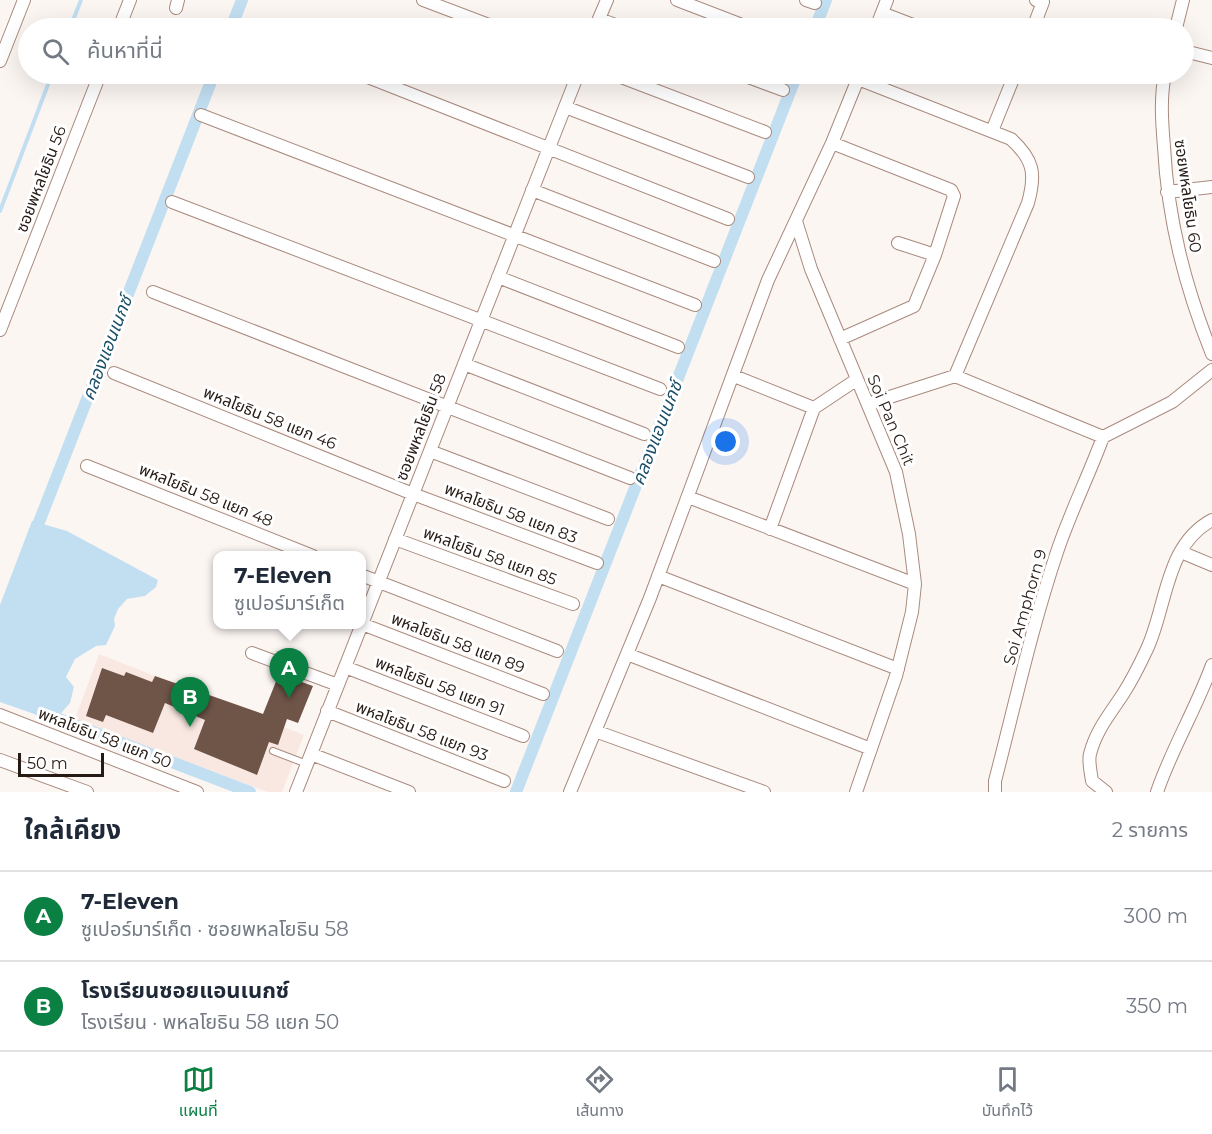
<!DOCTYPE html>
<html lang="th">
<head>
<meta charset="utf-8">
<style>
  body { margin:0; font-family:Montserrat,"Noto Sans Thai",sans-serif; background:#f6f6f7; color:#1f2937 }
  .scale { position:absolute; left:18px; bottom:15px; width:86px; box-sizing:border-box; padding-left:6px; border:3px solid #261a15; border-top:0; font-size:16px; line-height:21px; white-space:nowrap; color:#261a15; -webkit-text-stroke:4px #fff; paint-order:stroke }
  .you { position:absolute; left:726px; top:442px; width:21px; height:21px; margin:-15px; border:4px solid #fff; border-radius:50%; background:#1a73e8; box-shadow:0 0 0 9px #1a73e833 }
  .badge { display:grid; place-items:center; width:39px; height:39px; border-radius:50%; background:#0b8043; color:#fff; font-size:20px; font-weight:700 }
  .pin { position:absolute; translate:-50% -50px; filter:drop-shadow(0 2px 3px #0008) }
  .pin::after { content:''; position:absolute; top:32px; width:21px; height:18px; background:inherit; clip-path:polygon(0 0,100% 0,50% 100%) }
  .popup { position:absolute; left:213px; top:551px; width:153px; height:78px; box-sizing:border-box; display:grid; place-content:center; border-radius:12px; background:#fff; filter:drop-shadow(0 2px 4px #0005); font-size:20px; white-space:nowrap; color:#747a83 }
  .popup b { font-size:22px; color:#1f2937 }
  .popup::after { content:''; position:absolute; left:50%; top:100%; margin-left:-12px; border:12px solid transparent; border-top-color:#fff }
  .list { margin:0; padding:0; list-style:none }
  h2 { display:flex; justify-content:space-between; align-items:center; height:78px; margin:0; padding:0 24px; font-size:26px }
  h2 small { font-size:20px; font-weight:400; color:#747a83 }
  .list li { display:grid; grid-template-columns:39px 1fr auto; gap:18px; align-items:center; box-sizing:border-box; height:90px; padding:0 24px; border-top:2px solid #e0e1e3 }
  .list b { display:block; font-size:22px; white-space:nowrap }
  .list p { margin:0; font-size:20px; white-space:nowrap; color:#747a83 }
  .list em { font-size:20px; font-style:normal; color:#747a83 }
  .icon { flex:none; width:33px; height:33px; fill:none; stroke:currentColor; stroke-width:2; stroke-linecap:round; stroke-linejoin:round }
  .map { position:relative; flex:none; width:1212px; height:792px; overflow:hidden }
  .search { position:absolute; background:#fff; box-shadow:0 6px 24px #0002; left:18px; right:18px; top:18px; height:66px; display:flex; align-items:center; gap:15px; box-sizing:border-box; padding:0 21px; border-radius:33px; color:#747a83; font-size:22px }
  .sheet { height:258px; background:#fff }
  nav { display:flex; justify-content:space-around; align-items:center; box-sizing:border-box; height:84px; border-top:2px solid #e0e1e3; background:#fff; font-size:16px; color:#747a83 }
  nav a { display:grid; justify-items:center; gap:3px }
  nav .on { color:#0b8043 }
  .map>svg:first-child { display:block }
</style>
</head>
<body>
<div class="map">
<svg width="1212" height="792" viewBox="0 0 1212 792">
  <rect width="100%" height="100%" fill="#fcf6f3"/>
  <!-- built -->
  <path fill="#f9e8e1" d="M99,654L304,735L282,792H267L75,719Z"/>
  <!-- water -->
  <path fill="#c2dff2" d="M32,521L67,531L158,580L156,587L145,596L127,599L118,609L114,619L115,626L106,645L96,646L75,659L66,677L74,687L70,703L54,721L0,702V605Z"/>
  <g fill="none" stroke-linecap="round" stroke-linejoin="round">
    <!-- stream -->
    <path stroke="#c2dff2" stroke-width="4" d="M70,28L81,0
      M0,211L52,74"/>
    <!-- canal -->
    <path stroke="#c2dff2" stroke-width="12" d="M231,28L242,0
      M815,28L826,0
      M34,535L214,74
      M41,712L250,792
      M516,792L797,74"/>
  </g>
  <!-- building -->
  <path fill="#6f5448" d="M102,668L124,676L126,672L152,682L155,676L263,714L279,674L313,686L298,723L287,719L278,745L269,742L257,775L194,749L205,720L165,703L153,733L106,715L103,722L86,716Z"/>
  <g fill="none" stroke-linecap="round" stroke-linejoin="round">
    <!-- lane casing -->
    <g stroke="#a98a7d" stroke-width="8">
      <path id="lane" d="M273,751L307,764"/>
    </g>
    <!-- street casing -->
    <g stroke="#a98a7d" stroke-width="14">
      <path id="street" d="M423,0L497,28
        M677,0L750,28
        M806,0L815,3
        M176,8L178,0
        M882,13L921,28
        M599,19L624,28
        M241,27L244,28
        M119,28L130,0
        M595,28L607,0
        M876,28L887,0
        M1033,28L1043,2L1036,0
        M1176,28L1183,0
        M1184,51L1212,58
        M0,61L24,0
        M360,74L728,219
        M613,74L765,132
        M740,74L783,90
        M1165,74C1160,98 1162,123 1164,147C1168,221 1185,286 1212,354
        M858,79L1011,139C1034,160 1036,174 1028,203L955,376L868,404
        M565,107L748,177
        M201,115L695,305
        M992,131L1015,74
        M832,143L951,190L954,196L935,255L914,306L840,339
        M532,190L714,261
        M1167,192L1212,187
        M172,202L660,389
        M796,221L811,269L896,472L909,534L915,584L912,612L896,676L856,792
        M898,243L935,255
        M498,277L678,347
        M153,292L630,478
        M0,330L100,74
        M464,364L644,434
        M114,373L413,494L597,563
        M734,376L814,408L856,380
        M955,376L1103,437
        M1103,437L1172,402L1212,370
        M430,451L608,519
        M87,466L313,556
        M688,497L915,584
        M770,529L814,408
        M395,539L573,604
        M1181,552L1212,565
        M361,575L557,651
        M658,576L898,669
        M362,624L543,694
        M252,653L338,685
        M627,654L871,749
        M345,667L523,736
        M327,711L504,781
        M0,715L197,792
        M595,731L764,792
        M311,754L409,792
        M0,760L87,792
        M296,792L578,74
        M570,792L650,598L768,280L832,143L860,74
        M995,792V781C1015,704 1032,626 1057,552C1070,513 1089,475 1103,437
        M1106,792L1092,781C1091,773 1088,762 1090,754C1096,730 1110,714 1123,694C1132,680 1140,664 1147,649C1167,606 1165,545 1212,520
        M1157,792C1172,748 1196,709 1212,665"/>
    </g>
    <!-- lane -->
    <use href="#lane" stroke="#fff" stroke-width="6"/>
    <!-- street -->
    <use href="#street" stroke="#fff" stroke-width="12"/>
  </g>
  <g text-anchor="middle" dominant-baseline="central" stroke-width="6" stroke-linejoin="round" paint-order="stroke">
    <!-- street labels -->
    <g font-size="16" fill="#261a15" stroke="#fff">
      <text transform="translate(41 179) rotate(-69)">ซอยพหลโยธิน 56</text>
      <text transform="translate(1188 196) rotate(82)">ซอยพหลโยธิน 60</text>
      <text transform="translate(270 418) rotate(22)">พหลโยธิน 58 แยก 46</text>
      <text transform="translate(891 420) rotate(67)">Soi Pan Chit</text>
      <text transform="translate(421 427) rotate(-69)">ซอยพหลโยธิน 58</text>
      <text transform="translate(206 495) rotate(22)">พหลโยธิน 58 แยก 48</text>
      <text transform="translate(511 513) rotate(21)">พหลโยธิน 58 แยก 83</text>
      <text transform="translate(490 556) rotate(20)">พหลโยธิน 58 แยก 85</text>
      <text transform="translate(1025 607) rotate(-74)">Soi Amphorn 9</text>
      <text transform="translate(458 643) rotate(21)">พหลโยธิน 58 แยก 89</text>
      <text transform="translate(440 686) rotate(21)">พหลโยธิน 58 แยก 91</text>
      <text transform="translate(422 731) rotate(21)">พหลโยธิน 58 แยก 93</text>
      <text transform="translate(105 738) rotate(21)">พหลโยธิน 58 แยก 50</text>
    </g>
    <!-- water labels -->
    <g font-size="18" font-style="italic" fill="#1a4e69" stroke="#fff">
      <text transform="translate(107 348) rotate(-69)">คลองแอนเนกซ์</text>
      <text transform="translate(657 433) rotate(-69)">คลองแอนเนกซ์</text>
    </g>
  </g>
</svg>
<div class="scale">50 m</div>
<div class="you"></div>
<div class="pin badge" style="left:289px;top:698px">A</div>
<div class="popup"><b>7-Eleven</b>ซูเปอร์มาร์เก็ต</div>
<div class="pin badge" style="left:190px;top:727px">B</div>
<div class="search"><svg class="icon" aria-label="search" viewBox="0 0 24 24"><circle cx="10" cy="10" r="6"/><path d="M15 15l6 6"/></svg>ค้นหาที่นี่</div>
</div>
<section class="sheet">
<h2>ใกล้เคียง<small>2 รายการ</small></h2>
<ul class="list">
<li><span class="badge">A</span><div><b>7-Eleven</b><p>ซูเปอร์มาร์เก็ต · ซอยพหลโยธิน 58</p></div><em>300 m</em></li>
<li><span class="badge">B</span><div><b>โรงเรียนซอยแอนเนกซ์</b><p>โรงเรียน · พหลโยธิน 58 แยก 50</p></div><em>350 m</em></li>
</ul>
</section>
<nav>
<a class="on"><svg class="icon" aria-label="map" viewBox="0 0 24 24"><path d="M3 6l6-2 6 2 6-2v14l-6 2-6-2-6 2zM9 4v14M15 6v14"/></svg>แผนที่</a>
<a><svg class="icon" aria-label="directions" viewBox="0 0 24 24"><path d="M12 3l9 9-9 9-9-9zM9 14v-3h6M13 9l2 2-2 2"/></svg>เส้นทาง</a>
<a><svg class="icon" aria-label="saved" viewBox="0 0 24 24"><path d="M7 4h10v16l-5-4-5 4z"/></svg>บันทึกไว้</a>
</nav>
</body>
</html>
